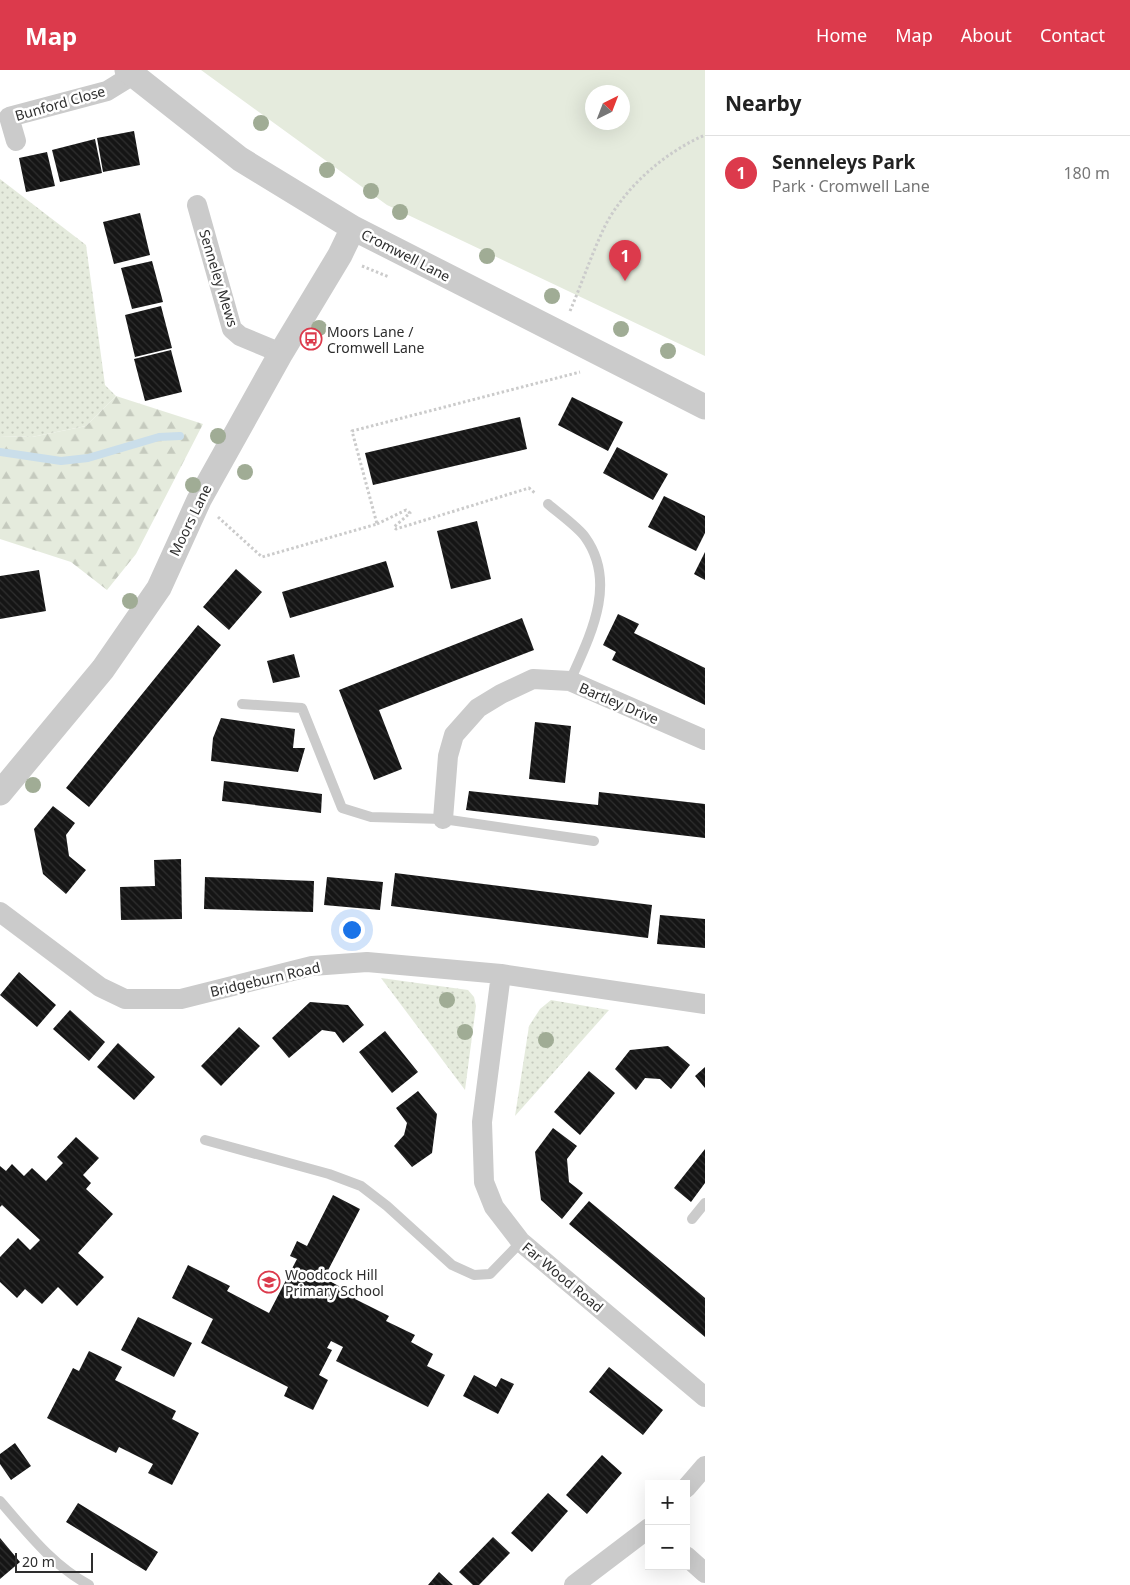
<!DOCTYPE html>
<html lang="en">
<head>
<meta charset="utf-8">
<style>
  body { margin:0; font-family:"Noto Sans",sans-serif; background:#f2f2f2; color:#222 }
  .controls { position:absolute; right:15px; bottom:15px; display:grid; overflow:hidden; border-radius:0px; box-shadow:0 5px 20px #0002 }
  .controls button { width:45px; height:45px; display:grid; place-items:center; padding:0; border:0; border-bottom:1px solid #e0e0e0; background:#fff; color:#222; font:25px sans-serif }
  .compass { position:absolute; left:585px; top:15px; width:45px; height:45px; border-radius:50%; background:#fff; box-shadow:0 5px 20px #0002; rotate:42deg }
  .scale { position:absolute; left:15px; bottom:12px; width:78px; box-sizing:border-box; padding-left:5px; border:2px solid #2e2e2e; border-top:0; font-size:14px; line-height:18px; white-space:nowrap; color:#2e2e2e; -webkit-text-stroke:4px #fff; paint-order:stroke }
  .you { position:absolute; left:351px; top:859px; width:18px; height:18px; margin:-12px; border:4px solid #fff; border-radius:50%; background:#1a73e8; box-shadow:0 0 0 8px #1a73e833 }
  .badge { display:grid; place-items:center; width:32px; height:32px; border-radius:50%; background:#dc3a4c; color:#fff; font-size:16px; font-weight:700 }
  .pin { position:absolute; translate:-50% -41px; filter:drop-shadow(0 1px 2px #0008) }
  .pin::after { content:''; position:absolute; top:26px; width:18px; height:15px; background:inherit; clip-path:polygon(0 0,100% 0,50% 100%) }
  .list { margin:0; padding:0; list-style:none }
  h2 { display:flex; justify-content:space-between; align-items:center; height:65px; margin:0; padding:0 20px; font-size:21px }
  h2 small { font-size:16px; font-weight:400; color:#767676 }
  .list li { display:grid; grid-template-columns:32px 1fr auto; gap:15px; align-items:center; box-sizing:border-box; height:75px; padding:0 20px; border-top:1px solid #e0e0e0 }
  .list b { display:block; font-size:19px; white-space:nowrap }
  .list p { margin:0; font-size:16px; white-space:nowrap; color:#767676 }
  .list em { font-size:16px; font-style:normal; color:#767676 }
  .map { position:relative; flex:none; width:705px; height:1515px; overflow:hidden }
  header { display:flex; align-items:center; gap:30px; box-sizing:border-box; height:70px; padding:0 25px; background:#dc3a4c; color:#fff }
  header strong { font-size:24px }
  nav { display:flex; gap:28px; margin-inline-start:auto; font-size:18px }
  main { display:flex }
  aside { flex:1; background:#fff }
  .map>svg:first-child { display:block }
</style>
</head>
<body>
<header>
<strong>Map</strong>
<nav><a>Home</a><a>Map</a><a>About</a><a>Contact</a></nav>
</header>
<main>
<div class="map">
<svg width="705" height="1515" viewBox="0 0 705 1515">
  <defs>
    <pattern id="grass-dots" width="8" height="8" patternUnits="userSpaceOnUse" patternTransform="scale(1.25)"><rect width="8" height="8" fill="#e5ebdd"/><path d="M2 2h.1M6 6h.1" fill="none" stroke="#c5cabe" stroke-width="1.8" stroke-linecap="round"/></pattern>
    <pattern id="forest-firs" width="22" height="20" patternUnits="userSpaceOnUse" patternTransform="scale(1.25)"><rect width="22" height="20" fill="#e5ebdd"/><path d="M5 1l3.5 6h-7zM16 11l3.5 6h-7z" fill="#c5cabe"/></pattern>
    <pattern id="building-back-hatch" width="6" height="6" patternUnits="userSpaceOnUse" patternTransform="scale(1.25)"><rect width="6" height="6" fill="#151515"/><path d="M-1 5l2 2M0 0l6 6M5-1l2 2" fill="none" stroke="#2f2f2f"/></pattern>
  </defs>
  <rect width="100%" height="100%" fill="#fff"/>
  <!-- grass -->
  <path fill="url(#grass-dots)" d="M0,109L86,175L105,315L116,326L86,356L32,367L0,366Z
    M381,908L468,920L474,927L476,936L465,1020Z
    M551,930L609,940L515,1046L529,956L540,939Z"/>
  <!-- forest -->
  <path fill="url(#forest-firs)" d="M116,326L203,354L136,484L107,520L71,492L0,469V366L32,367L86,356Z"/>
  <!-- park -->
  <path fill="#e5ebdd" fill-rule="evenodd" d="M201,0H705V286L387,135ZM592,22H622V52H592Z"/>
  <g fill="none" stroke-linecap="round" stroke-linejoin="round">
    <!-- stream -->
    <path stroke="#cadeea" stroke-width="8" d="M0,382L61,391L88,388L159,367L180,366"/>
  </g>
  <!-- building -->
  <path fill="url(#building-back-hatch)" d="M134,61L140,95L103,102L97,68Z
    M95,69L102,103L60,112L52,80Z
    M47,82L55,116L26,122L19,88Z
    M140,143L150,185L114,194L103,152Z
    M152,191L163,232L132,239L121,198Z
    M161,236L172,278L135,287L125,245Z
    M171,280L182,322L145,331L134,289Z
    M572,327L623,352L608,381L558,355Z
    M520,347L527,379L373,415L365,383Z
    M617,377L668,404L653,430L603,403Z
    M664,426L705,446V463L696,481L648,457Z
    M477,451L491,509L451,519L437,461Z
    M705,482V510L694,504Z
    M386,491L394,517L290,548L282,522Z
    M236,499L262,522L229,560L203,537Z
    M39,500L46,541L0,549V506Z
    M618,544L639,554L634,563L705,598V635L612,590L616,582L603,575Z
    M522,548L534,580L379,640L402,699L374,710L339,620Z
    M198,555L221,575L89,737L66,718Z
    M294,584L300,607L273,613L267,591Z
    M221,648L295,659L293,678H305L298,702L211,691L213,668Z
    M535,652L571,656L565,713L529,709Z
    M224,711L322,724L321,743L222,731Z
    M469,721L598,735L599,722L705,734V768L466,740Z
    M53,736L75,753L66,765L69,786L86,800L66,824L43,804L34,759Z
    M181,789L182,849L121,850L120,817L155,816L154,790Z
    M395,803L652,835L648,868L391,836Z
    M205,807L314,811L313,842L204,839Z
    M327,807L383,812L380,840L324,835Z
    M660,845L705,849V878L657,874Z
    M19,902L56,935L37,957L0,925Z
    M310,932L348,935L364,955L343,973L335,962L322,960L289,988L272,968Z
    M70,940L105,972L89,991L53,959Z
    M239,957L260,976L221,1016L201,996Z
    M385,961L418,1002L392,1023L359,982Z
    M118,973L155,1007L134,1030L97,997Z
    M668,976L690,995L671,1019L660,1009L645,1008L636,1020L615,999L630,980Z
    M705,997V1018L695,1006Z
    M589,1001L615,1023L580,1065L554,1042Z
    M418,1021L437,1044L432,1083L412,1097L394,1076L404,1065L407,1053L396,1038Z
    M553,1058L577,1076L567,1089L569,1112L583,1123L562,1149L541,1130L535,1082Z
    M76,1067L99,1088L83,1105L91,1113L86,1119L113,1144L78,1183L104,1207L77,1236L58,1217L42,1234L25,1219L17,1228L0,1212V1187L18,1168L30,1180L40,1170L2,1135L0,1137V1096L6,1101L12,1094L24,1106L32,1098L46,1111L63,1093L57,1087Z
    M705,1079V1113L691,1132L674,1118Z
    M333,1125L360,1139L324,1208L357,1226L355,1229L389,1246L386,1251L415,1265L411,1272L433,1284L427,1296L445,1305L428,1337L336,1291L343,1277L331,1271L327,1278L332,1280L319,1305L328,1310L313,1340L284,1326L288,1317L201,1273L213,1249L172,1228L188,1195L230,1216L227,1221L269,1243L297,1189L290,1186L297,1171L307,1176Z
    M589,1131L705,1228V1267L569,1154Z
    M138,1247L192,1273L174,1307L121,1280Z
    M89,1281L122,1297L115,1310L176,1341L172,1349L199,1363L172,1415L148,1403L153,1394L119,1377L116,1383L47,1348L73,1298L79,1301Z
    M609,1297L663,1340L643,1365L589,1322Z
    M474,1305L496,1317L501,1308L514,1314L498,1344L463,1326Z
    M15,1373L31,1396L11,1410L0,1394V1384Z
    M602,1385L622,1403L587,1444L566,1425Z
    M548,1423L568,1441L532,1482L511,1463Z
    M78,1433L158,1482L146,1501L66,1452Z
    M493,1467L510,1483L479,1515H473L459,1502Z
    M0,1468L20,1492L0,1509Z
    M439,1502L453,1515H428Z"/>
  <g fill="none" stroke-linecap="round" stroke-linejoin="round">
    <!-- path -->
    <path stroke="#cbcbcb" stroke-width="3" stroke-dasharray="2.5 2.5" stroke-linecap="butt" d="M362,196L389,207
      M570,241C582,213 592,183 605,156C625,117 665,82 705,65
      M218,447L262,487L377,454L352,361L580,302
      M377,454L406,440L410,443L394,457L396,459L529,418L536,424"/>
    <!-- service -->
    <path stroke="#cbcbcb" stroke-width="10" d="M548,434C557,442 578,457 585,467C618,513 590,566 570,611
      M242,634L302,638L342,738L371,747L443,749L594,771
      M205,1070L329,1104L361,1116L387,1136L452,1195L474,1205L490,1204L521,1172
      M692,1149L705,1133
      M0,1431C27,1462 52,1495 89,1515"/>
    <!-- minor -->
    <path stroke="#cbcbcb" stroke-width="20" d="M16,71L9,47L107,21L133,5
      M197,135L232,259L240,266L281,283
      M443,749L448,686L454,665L478,638L501,624L533,609L570,611L705,670
      M0,842L100,917L125,929H181L312,896L367,892L501,904L705,934
      M501,904L482,1052L484,1112L494,1137L521,1172L705,1327
      M686,1418L705,1396
      M686,1486L705,1503
      M574,1515L649,1458"/>
    <!-- tertiary -->
    <path stroke="#cbcbcb" stroke-width="25" d="M127,0L240,89L353,158L705,337
      M0,723L103,599L159,518L199,430L281,283L340,185L353,158"/>
  </g>
  <!-- trees -->
  <g fill="#a0ac95">
    <circle cx="261" cy="53" r="8"/>
    <circle cx="327" cy="100" r="8"/>
    <circle cx="371" cy="121" r="8"/>
    <circle cx="400" cy="142" r="8"/>
    <circle cx="487" cy="186" r="8"/>
    <circle cx="552" cy="226" r="8"/>
    <circle cx="319" cy="258" r="8"/>
    <circle cx="621" cy="259" r="8"/>
    <circle cx="668" cy="281" r="8"/>
    <circle cx="218" cy="366" r="8"/>
    <circle cx="245" cy="402" r="8"/>
    <circle cx="193" cy="415" r="8"/>
    <circle cx="130" cy="531" r="8"/>
    <circle cx="33" cy="715" r="8"/>
    <circle cx="447" cy="930" r="8"/>
    <circle cx="465" cy="962" r="8"/>
    <circle cx="546" cy="970" r="8"/>
  </g>
  <!-- icons -->
  <defs>
    <g id="bus-ring" transform="scale(1.125)"><circle r="9.5" fill="#fff" stroke="#dc3a4c" stroke-width="1.5"/><path d="M-5-6H5V4H4V6H2V4H-2V6H-4V4H-5ZM-3.5-4V0h7V-4ZM-3.5 1.2v1.5H-2V1.2ZM2 1.2v1.5H3.5V1.2Z" fill="#dc3a4c"/></g>
    <g id="school-ring" transform="scale(1.125)"><circle r="9.5" fill="#fff" stroke="#dc3a4c" stroke-width="1.5"/><path d="M0-5L7-2L0 1L-7-2ZM-4 1L0 2.5L4 1V4Q0 6-4 4Z" fill="#dc3a4c"/></g>
  </defs>
  <g fill-rule="evenodd">
    <use href="#bus-ring" x="311" y="269"/>
    <use href="#school-ring" x="269" y="1212"/>
  </g>
  <g text-anchor="middle" dominant-baseline="central" stroke-width="5" stroke-linejoin="round" paint-order="stroke">
    <!-- street labels -->
    <g font-size="14" fill="#2e2e2e" stroke="#fff">
      <text transform="translate(60 33) rotate(-16)">Bunford Close</text>
      <text transform="translate(406 185) rotate(27)">Cromwell Lane</text>
      <text transform="translate(219 208) rotate(73)">Senneley Mews</text>
      <text transform="translate(190 450) rotate(-64)">Moors Lane</text>
      <text transform="translate(619 633) rotate(23)">Bartley Drive</text>
      <text transform="translate(265 909) rotate(-13)">Bridgeburn Road</text>
      <text transform="translate(563 1207) rotate(40)">Far Wood Road</text>
    </g>
    <!-- poi labels -->
    <g font-size="14" fill="#2e2e2e" stroke="#fff" text-anchor="start">
      <text x="327" y="261">Moors Lane /<tspan x="327" dy="16">Cromwell Lane</tspan></text>
      <text x="285" y="1204">Woodcock Hill<tspan x="285" dy="16">Primary School</tspan></text>
    </g>
  </g>
</svg>
<div class="controls">
<button>+</button>
<button>−</button>
</div>
<svg class="compass" viewBox="-18 -18 36 36"><path d="M0-13l5 13h-10z" fill="#e53935"/><path d="M0 13l5-13h-10z" fill="#767676"/></svg>
<div class="scale">20 m</div>
<div class="you"></div>
<div class="pin badge" style="left:625px;top:211px">1</div>
</div>
<aside>
<h2>Nearby<small></small></h2>
<ul class="list">
<li><span class="badge">1</span><div><b>Senneleys Park</b><p>Park · Cromwell Lane</p></div><em>180 m</em></li>
</ul>
</aside>
</main>
</body>
</html>
